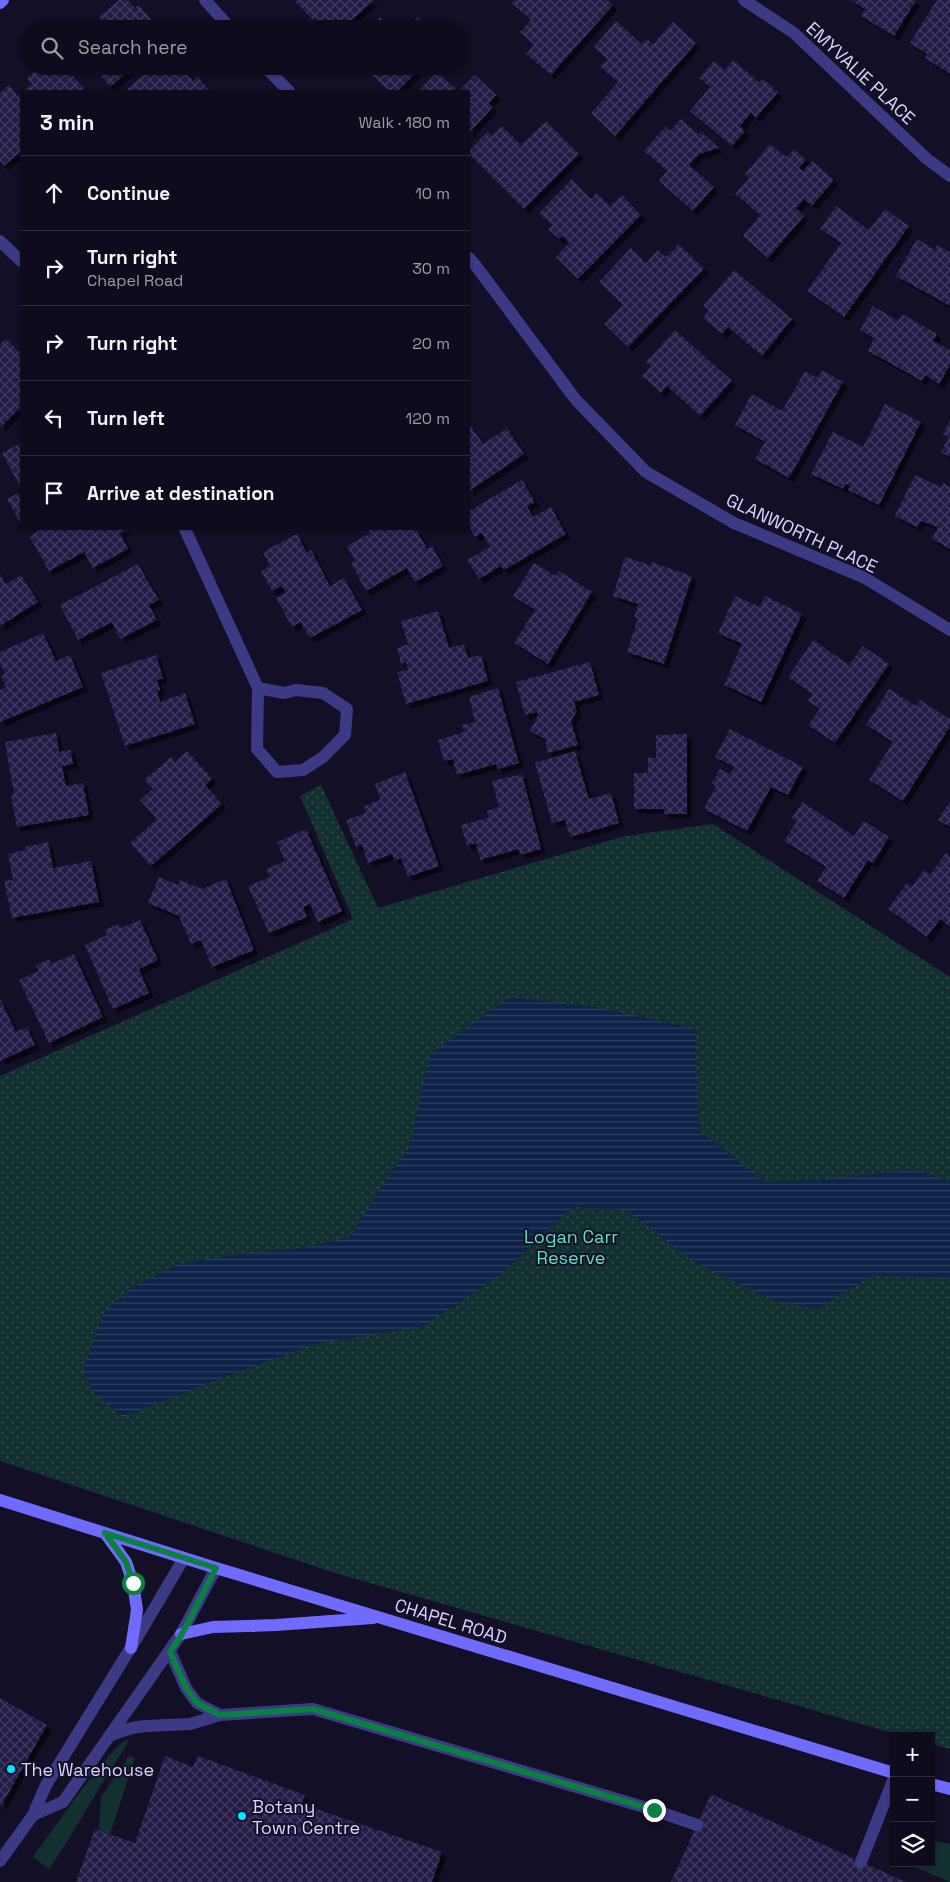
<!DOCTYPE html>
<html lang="en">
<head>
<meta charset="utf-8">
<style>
  body { margin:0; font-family:"Space Grotesk",sans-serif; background:#1c1929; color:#f1f3f6 }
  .controls { position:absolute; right:15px; bottom:15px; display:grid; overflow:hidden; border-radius:0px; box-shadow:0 1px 4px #0004 }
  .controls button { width:45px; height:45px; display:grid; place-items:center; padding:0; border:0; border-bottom:1px solid #2e2b3b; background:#0e0b1c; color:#f1f3f6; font:25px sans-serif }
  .stop { position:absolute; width:15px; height:15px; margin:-11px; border:4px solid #0b8043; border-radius:50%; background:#fff }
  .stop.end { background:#0b8043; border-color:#fff; box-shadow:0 1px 5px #0008 }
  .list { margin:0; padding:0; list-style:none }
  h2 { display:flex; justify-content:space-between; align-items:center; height:65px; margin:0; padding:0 20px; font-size:21px }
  h2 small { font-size:16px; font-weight:400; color:#9b9ba3 }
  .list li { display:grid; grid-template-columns:32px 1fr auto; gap:15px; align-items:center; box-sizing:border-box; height:75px; padding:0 20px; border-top:1px solid #2e2b3b }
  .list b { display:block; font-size:19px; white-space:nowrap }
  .list p { margin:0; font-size:16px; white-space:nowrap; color:#9b9ba3 }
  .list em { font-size:16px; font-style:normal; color:#9b9ba3 }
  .icon { flex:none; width:28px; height:28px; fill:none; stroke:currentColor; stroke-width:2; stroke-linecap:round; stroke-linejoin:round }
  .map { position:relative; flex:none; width:950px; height:1882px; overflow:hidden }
  .search { position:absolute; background:#0e0b1c; box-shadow:0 1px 4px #0004; left:20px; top:20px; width:450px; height:55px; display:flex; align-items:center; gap:12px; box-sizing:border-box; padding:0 18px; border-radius:28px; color:#9b9ba3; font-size:19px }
  .panel { position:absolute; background:#0e0b1c; box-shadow:0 1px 4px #0004; left:20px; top:90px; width:450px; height:440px; border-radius:0px }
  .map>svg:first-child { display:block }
</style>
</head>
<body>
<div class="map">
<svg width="950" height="1882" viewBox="0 0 950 1882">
  <defs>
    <pattern id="park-dots" width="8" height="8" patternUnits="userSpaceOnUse" patternTransform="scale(1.25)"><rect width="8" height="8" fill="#12302f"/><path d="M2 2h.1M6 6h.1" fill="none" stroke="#344d4e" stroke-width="1.8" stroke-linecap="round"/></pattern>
    <pattern id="water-rules" width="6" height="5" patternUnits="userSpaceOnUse" patternTransform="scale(1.25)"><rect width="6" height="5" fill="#0c2248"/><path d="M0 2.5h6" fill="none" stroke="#2f4163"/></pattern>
    <pattern id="building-cross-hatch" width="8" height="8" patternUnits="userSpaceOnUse" patternTransform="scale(1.25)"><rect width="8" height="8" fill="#241b47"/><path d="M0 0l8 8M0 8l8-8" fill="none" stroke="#433b63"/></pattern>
    <filter id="shadow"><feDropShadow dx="4.5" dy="4.5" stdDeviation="0" flood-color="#0009"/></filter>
  </defs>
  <rect width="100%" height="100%" fill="#130f26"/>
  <!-- grass -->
  <path fill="#12302f" d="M128,1739L127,1745C99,1785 77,1829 49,1869L33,1857C47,1838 112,1743 128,1739Z
    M129,1756L135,1758L110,1834L99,1830L101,1797Z
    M931,1840L950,1844V1882L905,1863H931Z"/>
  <!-- park -->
  <path fill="url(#park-dots)" d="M321,785L378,908L625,836L713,824L950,977V1749L931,1744V1736H903L335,1573L0,1461V1076L353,919L300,796Z"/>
  <!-- water -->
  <path fill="url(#water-rules)" d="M510,997L596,1007L696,1029V1067L699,1130L764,1182L813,1180L913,1170L950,1181V1278L945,1279L873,1275L817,1309L775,1301L694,1262L627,1210L573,1207L499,1276L422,1327L314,1344L217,1380L123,1417L94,1393L83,1370L104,1312L133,1287L179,1264L235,1255L307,1247L350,1237L382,1186L409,1148L430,1054Z"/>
  <!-- building -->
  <path fill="url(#building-cross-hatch)" filter="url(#shadow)" d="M119,0H128L135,8L139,5L159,29H95L103,22L99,17Z
    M294,0H374L342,29H321Z
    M515,0H607L613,5L551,75L526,54L534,45L520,32L531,20L512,3Z
    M850,0H916L894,36L861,16L865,9Z
    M937,0H950V74L925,58L927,54L910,43Z
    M380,17L392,29H369Z
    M417,17L429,29H406Z
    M616,21L642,44L647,39L653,44L673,22L696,43L615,136L591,113L618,82L600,67L607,59L594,47Z
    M733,60L759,82L763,79L778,92L756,118L751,113L740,126L745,131L732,146L690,111L710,87L699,78L714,61L725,70Z
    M41,66H65L86,91H23L32,84L27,78Z
    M93,66H135L110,87Z
    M154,66H181L193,81L197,77L210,91H128L126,90Z
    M374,66H422L398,91H389L372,75L378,70Z
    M437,72L458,91H419Z
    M475,75L496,95L489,103L493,107L469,133V91H459Z
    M9,85L18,96L21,93V151L4,166L0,161V93Z
    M681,119L698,134L701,132L719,148L699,154L689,165L714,187L693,211L659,181L667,171L644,151L666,126L670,131Z
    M546,121L579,154L524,209L469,154V151L488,132L492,136L502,126L521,145Z
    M770,144L787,157L794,149L806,160L799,168L803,171L812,161L834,180L812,206L804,199L796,208L804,216L768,258L743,236L760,215L735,194L749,178L745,174Z
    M572,179L591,199L597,193L610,206L622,195L641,215L578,279L556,257L569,243L563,236L559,239L548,229L552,225L539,213Z
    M836,206L869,230L885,209L909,226L844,317L807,291L841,243L820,229Z
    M917,239L935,250L937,245L950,252V306L896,276Z
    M679,244L704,269L628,347L604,324L623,305L599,282L631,248L646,263L658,250L666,257Z
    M734,270L792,319L762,356L728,327L722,334L703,318L709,310L703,306Z
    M873,306L898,321L902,314L937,334L933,341L950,350V365L939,384L925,375L922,381L868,351L874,338L860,330Z
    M675,330L732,381L700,416L667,386L661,393L642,376L651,366L646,362Z
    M6,338L19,352L21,350V407L0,428V344Z
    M822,370L843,382L789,478L755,459L765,442L735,425L752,394L782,411L805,371L817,378Z
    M885,404L921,422L879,505L848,490L850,486L845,484L843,489L811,474L833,432L863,447Z
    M950,420V457L941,452L949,437L943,434Z
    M469,423L483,444L507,428L524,454L469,491Z
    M21,443V488L2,453Z
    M915,475L941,487L943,483L950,487V549L932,539L938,527L921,521L917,527L895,516Z
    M522,480L535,502L527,506L533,517L551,507L566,534L504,570L501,566L479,579L467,560L490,547L482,533L475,537L469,526V511Z
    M21,492V524L7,499Z
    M43,529H128L120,533L128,549L93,568L84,552L49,571L29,536Z
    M368,529H416L427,549L432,546L443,566L415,582L407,568L366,591L351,563L355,561L347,546L370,533Z
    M297,534L307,553L311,550L330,586L344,578L362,610L310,638L300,622L292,627L276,598L286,593L282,586L272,591L261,571L270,566L263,552Z
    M625,557L650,565L651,562L692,576L664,664L627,652L638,618L634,617L638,604L613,596Z
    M534,563L556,576L559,571L592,592L548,664L514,643L535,610L513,596Z
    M138,564L159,600L149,605L157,620L120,639L112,622L78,640L60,605Z
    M0,574L6,584L21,575L38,602L0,626Z
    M735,596L760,607L765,596L802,614L761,702L724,685L742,644L718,633Z
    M438,611L449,648L464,644L468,658L481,655L488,681L406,704L397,672L408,670L406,662L401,664L397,648L408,644L401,621Z
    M43,633L56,661L70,655L83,687L0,722V690L6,687L1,676L5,674L0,663V652Z
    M813,640L849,665L863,646L889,664L835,743L808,725L820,709L808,701L812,694L788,677Z
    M156,655L163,678L157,680L160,690L157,691L160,702L185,693L195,724L125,746L101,673Z
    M590,662L599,695L574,702L577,711L571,721L578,745L548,753L545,739L530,731L538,715L537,712L525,715L516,682Z
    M498,688L519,763L498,769L496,764L457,775L453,759L444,761L438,740L464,732L462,725L475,722L469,697Z
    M889,689L916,706L920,700L950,719V726L903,801L869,780L893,742L866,725Z
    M730,729L803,767L788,795L771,787L747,831L704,809L716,786L712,783L720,769L730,774L734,767L715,757Z
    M56,733L59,752L71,750L73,764L62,766L66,786L83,783L89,815L17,827L11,795L14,794L5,742Z
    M687,734V814H664V809H634V773H648V758H656V735Z
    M187,751L212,778L205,785L222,804L151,866L130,843L157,819L140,800L153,789L144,780L171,757L175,762Z
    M575,751L589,799L611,793L619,823L570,837L565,820L552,823L535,763Z
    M405,772L439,866L408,877L401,858L395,861L392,854L368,863L362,845L356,847L346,820L366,813L364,806L380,800L375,784Z
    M522,774L541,849L520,855L519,849L480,860L476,843L467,846L461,825L488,818L487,811L499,807L492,781Z
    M950,801V827L938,820Z
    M802,802L854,836L864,821L889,837L873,863L868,860L844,898L817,881L826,867L784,841L797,821L792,818Z
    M306,829L342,911L318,922L310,904L303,907L307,917L269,933L248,886L270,877L266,869L285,861L277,842Z
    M48,842L53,868L91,861L99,902L12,918L4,881L13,880L8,854L25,850V847Z
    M946,853L950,856V927L940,919L927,937L888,909L907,883L912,887L924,870L930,875Z
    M159,877L178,885L180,880L202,889L226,879L254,950L212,967L201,940L191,944L179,916L148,903Z
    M140,920L158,960L139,969L149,993L113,1009L85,945L107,935L104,930L119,924L121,928Z
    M74,954L103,1017L49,1043L19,980L39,971L36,965L49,959L51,964Z
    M0,999L16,1032L27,1027L35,1045L0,1061Z
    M0,1698L47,1725L0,1808Z
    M165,1756L193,1767L198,1756L305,1795L302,1804L442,1852L432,1882H76L95,1829L135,1843Z
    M711,1794L906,1882H671Z"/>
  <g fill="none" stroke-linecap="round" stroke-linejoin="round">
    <!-- lane -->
    <path stroke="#3d3a85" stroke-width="12" d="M184,1558L138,1636L46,1785L33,1815L63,1802L181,1634L216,1568
      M170,1651L186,1688L197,1703L220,1715
      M111,1735L132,1728L145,1726L190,1724L220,1715L313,1709L654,1810L697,1825
      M0,1861L33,1815
      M861,1862L894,1778"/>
    <!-- street -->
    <path stroke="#3d3a85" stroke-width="12" d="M205,0L231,29
      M744,0L794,33L927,159L950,176
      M264,66L289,91
      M0,241L21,261
      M469,258L476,266L576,400L646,472L734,523L865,578L950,630
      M185,529L258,688L257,749L277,772L303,770L323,757L345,735L347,709L323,693L296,690L284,693L258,688"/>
    <!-- secondary -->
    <path stroke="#6f6bff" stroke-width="12" d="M0,3L3,0
      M0,1500L216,1568L894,1773
      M105,1533L126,1562L133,1583L137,1610L131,1648
      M181,1634L213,1627L276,1625L373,1618
      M931,1784L950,1789"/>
  </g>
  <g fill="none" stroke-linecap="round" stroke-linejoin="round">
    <!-- route -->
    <path stroke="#0b8043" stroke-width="6" d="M133,1583L126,1562L105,1533L216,1568L182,1634L170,1652L186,1688L197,1703L220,1715L313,1709L654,1810"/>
  </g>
  <!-- markers -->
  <g fill="#00e5ff" stroke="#130f26" stroke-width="2">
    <circle cx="11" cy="1769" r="5"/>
    <circle cx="242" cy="1816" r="5"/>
  </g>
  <g text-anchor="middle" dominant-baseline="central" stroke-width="4" stroke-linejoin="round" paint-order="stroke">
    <!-- street labels -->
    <g font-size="18" fill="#d9d4ff" stroke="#130f26">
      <text transform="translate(861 73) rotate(43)">EMYVALIE PLACE</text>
      <text transform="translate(802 533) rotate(25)">GLANWORTH PLACE</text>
      <text transform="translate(451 1621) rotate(17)">CHAPEL ROAD</text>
    </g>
    <!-- park labels -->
    <g font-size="18" fill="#5fe0c0" stroke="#130f26">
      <text x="571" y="1236">Logan Carr<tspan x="571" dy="21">Reserve</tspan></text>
    </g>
    <!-- poi labels -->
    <g font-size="18" fill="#d9d4ff" stroke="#130f26" text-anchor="start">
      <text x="21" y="1769">The Warehouse</text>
      <text x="252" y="1806">Botany<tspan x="252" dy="21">Town Centre</tspan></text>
    </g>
  </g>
</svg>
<div class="controls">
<button>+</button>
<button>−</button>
<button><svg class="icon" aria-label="layers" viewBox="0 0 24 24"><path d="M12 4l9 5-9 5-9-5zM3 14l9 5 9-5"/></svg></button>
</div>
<div class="stop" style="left:133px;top:1583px"></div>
<div class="stop end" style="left:654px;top:1810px"></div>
<div class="search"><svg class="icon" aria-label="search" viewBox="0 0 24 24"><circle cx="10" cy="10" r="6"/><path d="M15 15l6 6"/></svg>Search here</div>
<section class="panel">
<h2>3 min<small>Walk · 180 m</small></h2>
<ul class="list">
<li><svg class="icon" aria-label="ahead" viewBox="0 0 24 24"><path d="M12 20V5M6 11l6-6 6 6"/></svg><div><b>Continue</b></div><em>10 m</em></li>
<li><svg class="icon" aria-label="right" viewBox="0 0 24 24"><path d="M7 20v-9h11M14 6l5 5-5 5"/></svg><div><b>Turn right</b><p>Chapel Road</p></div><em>30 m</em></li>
<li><svg class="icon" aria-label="right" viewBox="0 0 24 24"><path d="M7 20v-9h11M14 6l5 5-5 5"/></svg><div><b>Turn right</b></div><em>20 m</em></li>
<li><svg class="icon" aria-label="left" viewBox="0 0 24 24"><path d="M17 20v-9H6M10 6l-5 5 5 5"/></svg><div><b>Turn left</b></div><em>120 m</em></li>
<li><svg class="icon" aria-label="arrive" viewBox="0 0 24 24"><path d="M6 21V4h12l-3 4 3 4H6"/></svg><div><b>Arrive at destination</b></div></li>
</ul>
</section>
</div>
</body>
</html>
